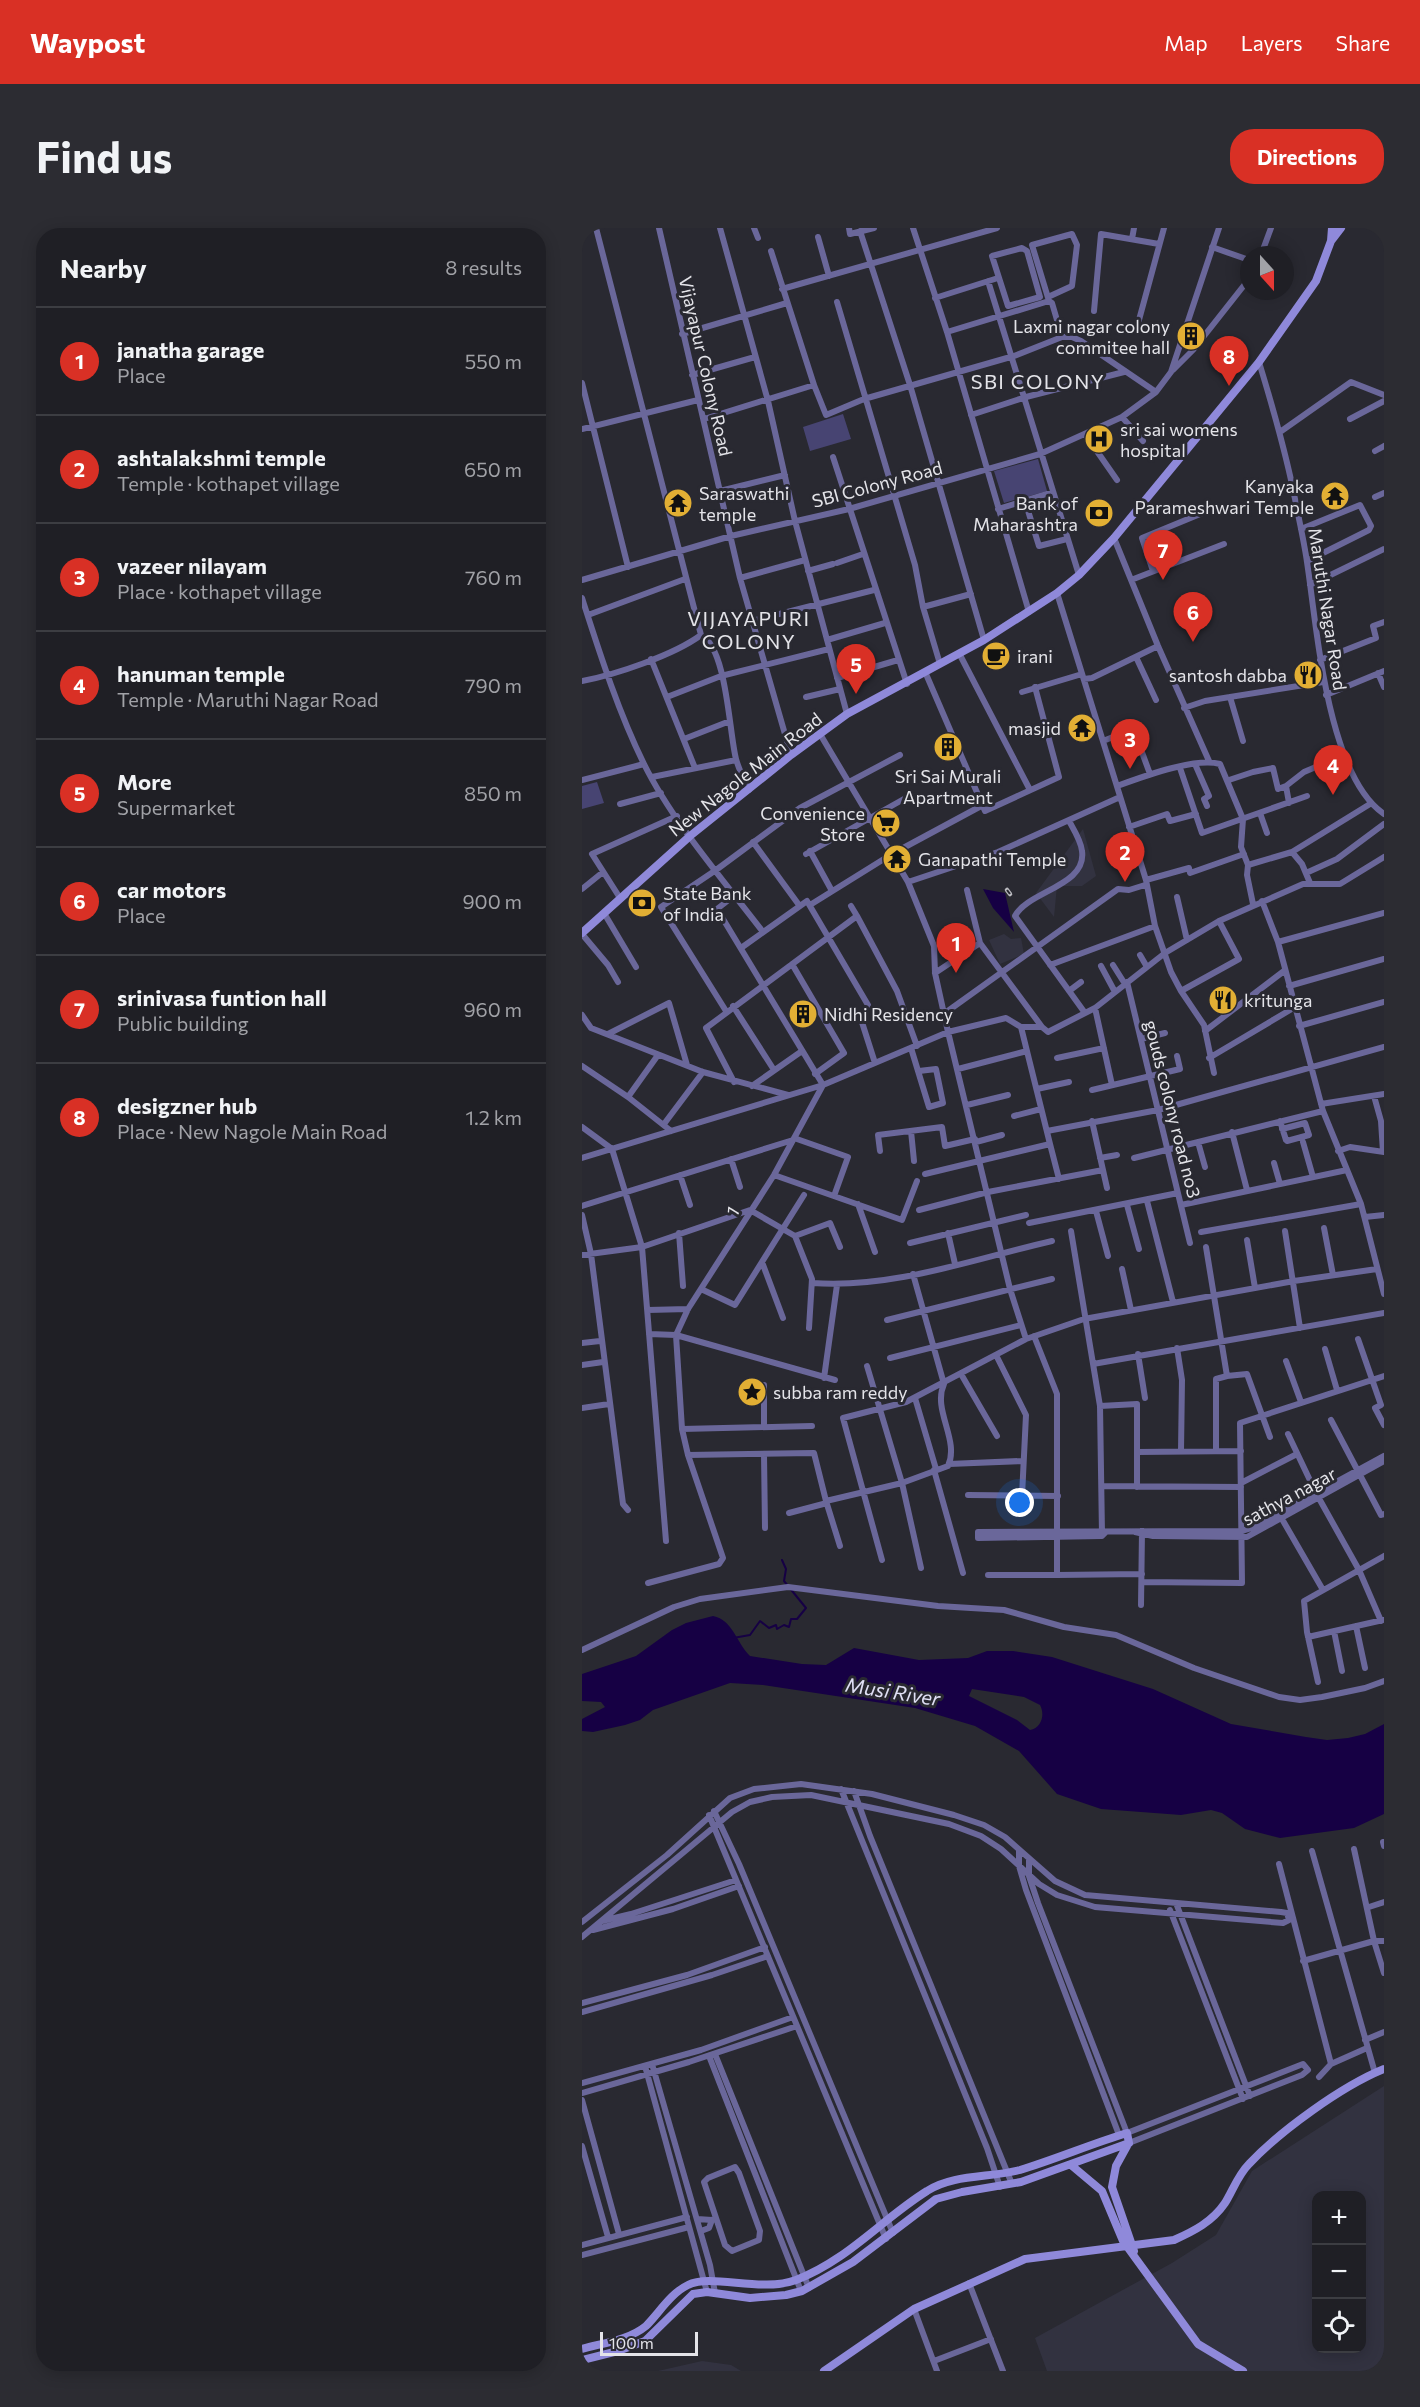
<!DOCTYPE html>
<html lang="en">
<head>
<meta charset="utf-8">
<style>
  body { margin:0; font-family:Commissioner,sans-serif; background:#2c2c32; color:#f1f3f6 }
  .controls { position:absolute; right:18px; bottom:18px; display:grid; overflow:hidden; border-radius:12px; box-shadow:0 3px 15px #0003 }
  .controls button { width:54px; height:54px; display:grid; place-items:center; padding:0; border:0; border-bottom:2px solid #3c3d42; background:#1f1f25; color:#f1f3f6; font:30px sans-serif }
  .compass { position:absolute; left:658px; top:18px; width:54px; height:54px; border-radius:50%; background:#1f1f25; box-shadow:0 3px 15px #0003; rotate:159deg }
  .scale { position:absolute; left:18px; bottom:15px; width:98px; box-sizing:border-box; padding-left:6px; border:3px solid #e4e4e9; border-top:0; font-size:16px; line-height:21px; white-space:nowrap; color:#e4e4e9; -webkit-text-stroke:4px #292931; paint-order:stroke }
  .you { position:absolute; left:438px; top:1275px; width:21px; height:21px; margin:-15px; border:4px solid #fff; border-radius:50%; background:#1a73e8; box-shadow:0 0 0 9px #1a73e833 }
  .badge { display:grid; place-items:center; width:39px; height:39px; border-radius:50%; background:#d93025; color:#fff; font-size:20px; font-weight:700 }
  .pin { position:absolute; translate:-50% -50px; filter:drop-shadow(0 2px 3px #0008) }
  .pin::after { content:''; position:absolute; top:32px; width:21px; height:18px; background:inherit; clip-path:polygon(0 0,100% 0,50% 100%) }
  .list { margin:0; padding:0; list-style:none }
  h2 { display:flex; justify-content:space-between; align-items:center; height:78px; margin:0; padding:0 24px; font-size:26px }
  h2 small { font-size:20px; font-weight:400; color:#a1a2a7 }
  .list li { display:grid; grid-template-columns:39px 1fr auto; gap:18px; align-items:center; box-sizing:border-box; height:108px; padding:0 24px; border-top:2px solid #3c3d42 }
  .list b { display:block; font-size:22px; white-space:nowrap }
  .list p { margin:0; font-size:20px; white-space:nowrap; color:#a1a2a7 }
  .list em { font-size:20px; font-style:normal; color:#a1a2a7 }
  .icon { flex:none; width:33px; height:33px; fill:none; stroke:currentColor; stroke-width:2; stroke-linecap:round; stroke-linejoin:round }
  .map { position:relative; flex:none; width:802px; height:2143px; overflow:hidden; border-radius:24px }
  header { display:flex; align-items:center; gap:36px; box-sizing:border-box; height:84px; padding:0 30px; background:#d93025; color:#fff }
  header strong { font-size:28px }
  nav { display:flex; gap:33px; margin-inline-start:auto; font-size:21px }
  .intro { display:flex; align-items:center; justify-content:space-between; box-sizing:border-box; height:144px; padding:0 36px }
  h1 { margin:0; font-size:42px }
  .button { padding:15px 27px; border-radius:24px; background:#d93025; color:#fff; font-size:21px; font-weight:700 }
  main { display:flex; gap:36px; padding:0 36px }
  aside { flex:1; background:#1f1f25; border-radius:24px; box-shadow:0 3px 15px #0003 }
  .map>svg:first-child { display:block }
</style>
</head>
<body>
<header>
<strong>Waypost</strong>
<nav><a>Map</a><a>Layers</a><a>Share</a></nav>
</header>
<div class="intro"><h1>Find us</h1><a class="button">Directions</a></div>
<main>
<aside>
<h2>Nearby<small>8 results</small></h2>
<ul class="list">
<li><span class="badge">1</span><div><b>janatha garage</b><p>Place</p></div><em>550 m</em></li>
<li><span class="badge">2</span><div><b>ashtalakshmi temple</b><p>Temple · kothapet village</p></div><em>650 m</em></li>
<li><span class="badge">3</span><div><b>vazeer nilayam</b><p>Place · kothapet village</p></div><em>760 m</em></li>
<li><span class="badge">4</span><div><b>hanuman temple</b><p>Temple · Maruthi Nagar Road</p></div><em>790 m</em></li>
<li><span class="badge">5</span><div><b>More</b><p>Supermarket</p></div><em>850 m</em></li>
<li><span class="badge">6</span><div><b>car motors</b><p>Place</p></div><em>900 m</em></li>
<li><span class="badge">7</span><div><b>srinivasa funtion hall</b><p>Public building</p></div><em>960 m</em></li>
<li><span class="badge">8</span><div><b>desigzner hub</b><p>Place · New Nagole Main Road</p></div><em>1.2 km</em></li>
</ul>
</aside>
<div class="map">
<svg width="802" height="2143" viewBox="0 0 802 2143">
  <rect width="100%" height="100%" fill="#292931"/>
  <!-- built -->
  <path fill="#323240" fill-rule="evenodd" d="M501,601L514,648L500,658H475L472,689L454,665Z
    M422,706L429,711L439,710L442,726L418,736L407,712Z
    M802,1858V2143H465L453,2110L590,2035L634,2007L670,1943ZM734,1968H780V2120H734Z
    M120,2133L149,2137L159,2143H76Z"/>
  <!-- green -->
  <path fill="#474472" d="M261,186L269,211L228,223L221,199Z
    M456,231L465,263L422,275L412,243Z
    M15,554L22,575L0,581V558Z"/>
  <!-- water -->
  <path fill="#160044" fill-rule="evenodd" d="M401,661L423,665L432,704L411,680Z
    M131,1388C151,1392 154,1414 168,1428L220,1436L244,1437L272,1420L337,1432L386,1430L405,1423H431L470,1429L571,1461L649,1496L724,1509L745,1512L766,1510L783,1506L802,1496V1586L772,1600L698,1610L663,1601L640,1585L629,1582L599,1587L519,1581L475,1566L437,1523L393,1498L333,1480L181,1457L148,1455L71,1482L58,1492L43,1497L11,1504L0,1503V1491L23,1479L19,1474L0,1473V1446L54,1428L90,1402L104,1395ZM390,1461L442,1469L458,1477C463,1486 460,1500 448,1502L435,1492L387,1468Z"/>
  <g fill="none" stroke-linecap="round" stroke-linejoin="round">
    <!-- stream -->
    <path stroke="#160044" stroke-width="2" d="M151,1410L168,1407L178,1393L187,1400L194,1397L195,1401L202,1397L207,1399L209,1391H215L224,1380L202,1353L204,1341L200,1332"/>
    <!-- street -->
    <path stroke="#6a679a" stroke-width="6" d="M14,0L119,407
      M77,0L158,350L209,527
      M138,0L186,173L213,293L265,486
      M172,0L176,10
      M267,0L268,6L292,0
      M331,0L365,104L447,384
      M278,3L328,157L402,412
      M236,9L247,48
      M550,11L552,0
      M630,19L667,32
      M440,20L445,23L458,69L426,78L410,28Z
      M189,23L232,157L244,187L282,171L432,128L480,109H490L499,113L574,164
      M679,27L689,0
      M406,53L497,347
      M200,61L415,0
      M466,69L490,58L495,17L490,6L450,17L467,73
      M353,70L416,50
      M255,74L333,337L341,379L358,436
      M512,83L519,6L577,16
      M554,103L582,0
      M365,104L467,73L470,75L480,109
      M100,106L205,75
      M677,134C691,180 704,225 713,271C717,292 722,313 725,334C735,399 745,547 802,586
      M591,142L611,122L667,51
      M110,147L173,129
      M0,155L46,339
      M389,187L444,169L542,144
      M540,189L561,213
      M122,191L232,157
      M768,191L802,173
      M0,201L116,172
      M698,204L769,154L802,167
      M503,206L535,252
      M793,223L802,218
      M251,229L325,456
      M138,263L203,247
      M793,269L802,265
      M443,273L457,318L485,311
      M416,281L471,264
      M719,301L778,277L789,298L787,302L725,333
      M532,310L576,418L627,533
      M255,335L281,326
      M226,343L251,336
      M571,343L560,310L623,284
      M158,350L223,332
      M0,352L149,308L267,281L458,226L540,189L574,164L589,144L637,0
      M549,352L642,316
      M728,357L802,321
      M475,365L564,652L573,698L589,744L599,763L622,797L632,845
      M0,370C18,426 36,483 62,536C90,593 142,653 181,704
      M341,379L389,366
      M6,387L103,351
      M170,393L292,362
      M245,412L303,395
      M378,427L448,562
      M554,429L574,472
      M69,431L113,540
      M738,432L794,410L791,398L802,394
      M796,445L802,459
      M344,446L403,583L477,549L453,459
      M255,450L316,432
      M502,451L510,450L576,418
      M0,453C33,447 92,427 119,407C145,420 147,504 154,531C157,542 162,552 167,562
      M440,464L500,446
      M744,467L802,443
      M85,469L139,448L247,421
      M224,469L258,461
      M648,469L661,513
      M602,480L623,473L741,454
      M238,506L326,654L352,718L353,745L366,804L428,1061L444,1111
      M554,508L568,546
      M102,511L148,493
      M521,513L546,503
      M613,536L627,568L622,571L625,578
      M598,540L620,605L725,568
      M70,549L154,532
      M0,552L62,536
      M647,552L671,544L691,540L696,561L704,558
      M535,558C560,549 613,529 638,536L661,591L659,619L666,637
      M707,575L704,558L722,544L762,527
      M38,576L79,565
      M678,585L685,605
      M487,593C492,602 499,613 500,623C505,658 446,663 433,688L503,785
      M547,599L585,586L588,593L614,586
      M171,614L217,677
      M228,623L250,663
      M710,624L720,636L728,655
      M224,626L329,567
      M533,634L555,624
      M724,645L755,631L802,596
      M564,652L607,640L608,645L662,626
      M326,654L416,624L538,569
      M0,661L21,644
      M385,662L398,715L460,799
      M153,667L135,681L241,857
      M595,669L605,712
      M38,670L10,626L95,588
      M680,673L696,714L741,883L779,976L802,1066
      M671,676L665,647L666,637L710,624L788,576
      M228,677L310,626L401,577
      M22,685L54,739
      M275,688L315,763L335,818
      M0,706L26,737L36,754
      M696,714L802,685
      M159,720L225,673L286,777
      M558,727L565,739
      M210,736L262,825L233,846
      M468,737L573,698
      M531,737L543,756
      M519,738L533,764
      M353,745L398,715
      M545,754L608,1015
      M707,758L802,731
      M487,763L499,754
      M599,763L657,731L637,693
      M151,778L192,842
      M513,780L530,857
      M144,783L79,679L134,642L218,580L318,527
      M363,785L536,661L547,662L563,657
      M0,787L9,800L121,844L206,867
      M278,788L293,835
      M717,798L802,774
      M623,803L702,743
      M26,806L87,775L105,837
      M559,811L583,805
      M329,820L347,879L361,875L354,841L337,843
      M475,830L522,820
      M627,830L713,779
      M0,838L46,869L89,903
      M376,841L445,823
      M152,854L124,800L275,688L269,678
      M241,857L192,947L106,1081L94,1107L100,1201L106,1227L232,1225L244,1273L320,1255L366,1238C378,1212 350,1182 362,1156L331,1046
      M170,858L220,823
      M455,861L487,854
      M510,862L598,841L595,828
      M792,868L799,893L801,924
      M46,869L76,827
      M739,876L802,866
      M385,877L426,867
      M432,888L459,881
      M510,893L525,960
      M698,893L704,912L705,913L727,907L723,895L700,901
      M82,896L121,844
      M0,899L30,921L60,1019L84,1313
      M329,903L332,933
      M465,903L576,882L802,819
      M650,904L665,962
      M212,910L266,929L252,968
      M394,914L420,907
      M616,914L623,939
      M721,914L731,949
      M468,916L477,951
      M298,923L296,907L360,899L363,918L393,911
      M756,923L768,919L802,924
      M0,930L241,857L366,804L424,790L439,799H460L466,804L513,780L583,725L637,693L721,656H758L802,629
      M518,930L535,927
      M552,930L741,883
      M149,931L158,959
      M692,935L698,956
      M343,946L468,916L439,799
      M98,947L108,977
      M192,947L320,992L335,953
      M565,973L591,1074
      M276,976L293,1024
      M545,977L557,1021
      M599,977L765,942
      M0,978L211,912
      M337,982L406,964L521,942
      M514,983L526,1028
      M0,987L9,1026L41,1276L46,1282
      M783,989L802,987
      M447,995L596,965
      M742,1000L751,1047
      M489,1003L518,1178L520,1306
      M703,1003L718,1100
      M619,1004L779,976
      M97,1005L101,1058
      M366,1005L373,1036
      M213,1008L248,995L258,1019
      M665,1012L673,1060
      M328,1015L444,987
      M624,1019L645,1148L634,1151V1223
      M0,1027L60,1019L168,982L213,1008L230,1051L227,1100
      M180,1034L201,1090
      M540,1041L549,1082
      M230,1055C311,1061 392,1031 470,1013
      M119,1061L153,1077L222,967
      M66,1082L106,1081
      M305,1092L470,1051
      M67,1106L94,1107L253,1152
      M452,1108L475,1166V1347L560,1346
      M776,1111L799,1177L793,1180L802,1197
      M0,1115L18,1113
      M595,1120L600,1152L599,1223
      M743,1121L755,1162
      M556,1126L563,1170
      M414,1127L444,1187L440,1268
      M308,1130L439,1097
      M704,1133L719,1174
      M511,1136L802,1085
      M0,1137L21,1134
      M285,1138L320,1255L339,1340
      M379,1146L415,1208
      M645,1148L665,1146L688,1209
      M242,1150L255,1057
      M182,1157V1199
      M333,1170L354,1241
      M518,1178L555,1176V1259
      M0,1180L27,1176
      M749,1192L799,1287L802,1286
      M100,1201L230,1198
      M706,1206L734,1265L777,1342L799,1393
      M555,1224L659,1223
      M182,1226L183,1300
      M367,1236L439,1233
      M352,1242L381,1345
      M659,1255L715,1226
      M520,1258L659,1259
      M386,1267L476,1268
      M244,1273L258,1318
      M207,1285L245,1275
      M700,1291L741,1362
      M524,1304L520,1308L396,1310V1304L660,1303L670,1300L802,1228
      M553,1304L571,1308L665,1309L802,1233
      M300,1332L261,1190L324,1174L444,1111L502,1091L712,1053L795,1041
      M406,1347H475
      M560,1354L660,1355L658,1195L802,1148
      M66,1355L137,1336L141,1330L106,1227
      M559,1377L560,1303
      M774,1398L783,1440
      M752,1403L760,1443
      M726,1409L801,1392
      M0,1422L92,1379L118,1371L206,1359L356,1378L422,1382L482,1399L534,1407L612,1440L697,1469L718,1472L740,1469L783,1460L802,1453
      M736,1454L725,1404L722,1373L802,1328
      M259,1561L405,1920L418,1959
      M272,1563L288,1608L430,1956
      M132,1583L157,1636L311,2005
      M127,1587L304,2011
      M801,1614L802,1618
      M437,1622V1638L444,1662L537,1907
      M730,1623L793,1845
      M447,1632V1648L456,1675L545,1905L721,1836L726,1842L720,1847L547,1915
      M697,1636L749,1836
      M594,1675L668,1868
      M787,1679L802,1674
      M588,1682L661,1871
      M20,1693L49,1686L154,1652
      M0,1694L85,1627L148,1570L172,1561L219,1556L290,1566L372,1587L402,1597L423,1609L473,1653L503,1667L699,1684L705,1685L707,1692L701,1695L513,1679L475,1667L457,1656L419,1621L399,1608L367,1596L229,1567L190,1569L168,1574L150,1584L0,1709
      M11,1702L91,1681L157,1658
      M802,1713H792L802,1745
      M721,1733L792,1713L772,1621
      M0,1775L105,1747L183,1719
      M0,1784L130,1747L186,1728
      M783,1812L802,1804
      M133,1826L227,2060
      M127,1828L219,2063
      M70,1836L128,2037L133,2065
      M63,1838L125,2064
      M737,1849L749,1836L785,1820
      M0,1855L119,1822L211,1789
      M0,1865L107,1834L215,1798
      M0,1872L37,2006
      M0,1918L26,2009
      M115,1991L130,1992L127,2000L119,2003
      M130,1992L134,1990L122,1954L126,1950L153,1939L157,1945L178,2003L177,2012L150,2023L143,2017L134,1990
      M0,2017L105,1989
      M0,2027L107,1999
      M387,2055L421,2143
      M332,2081L355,2143
      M352,2133L409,2111"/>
    <!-- secondary -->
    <path stroke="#8f89da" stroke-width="8" d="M749,13L750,0
      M0,705L108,608L209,527L265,486L402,412L475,365L497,347L532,310L677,134L734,53L749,13L759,0
      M545,1918L534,1938L530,1959L552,2023
      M489,1937L520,1963L541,2013L616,2116L661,2143
      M0,2121C21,2115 47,2112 64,2098C77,2085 89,2065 106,2057C129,2045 180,2065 214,2052C266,2032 300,1991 345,1963C371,1946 408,1950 438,1942C474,1931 509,1916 545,1905L547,1915
      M0,2132L36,2123L63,2113L111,2066L125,2064L168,2070L204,2067L220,2063L271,2034L354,1971L380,1964L439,1954L547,1915
      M242,2143L332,2081L443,2031L592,2012C612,2003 630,1994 643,1975C651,1962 656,1947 667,1936C698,1903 760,1858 802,1841"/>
    <!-- rail casing -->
    <g stroke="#bbbbc1" stroke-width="4.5">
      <path id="rail" d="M425,662L428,666"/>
    </g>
    <!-- rail -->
    <use href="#rail" stroke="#292931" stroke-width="2" stroke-dasharray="7" stroke-linecap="butt"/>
  </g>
  <!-- icons -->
  <defs>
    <g id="building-disc" transform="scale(1.5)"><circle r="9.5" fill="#e2af34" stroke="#292931"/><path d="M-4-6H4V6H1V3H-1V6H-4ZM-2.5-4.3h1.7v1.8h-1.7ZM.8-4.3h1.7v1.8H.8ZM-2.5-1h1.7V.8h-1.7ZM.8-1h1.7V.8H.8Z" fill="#111"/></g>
    <g id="hospital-disc" transform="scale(1.5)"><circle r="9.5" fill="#e2af34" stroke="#292931"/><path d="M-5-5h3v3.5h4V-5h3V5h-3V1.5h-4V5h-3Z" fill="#111"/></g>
    <g id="temple-disc" transform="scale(1.5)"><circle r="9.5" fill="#e2af34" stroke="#292931"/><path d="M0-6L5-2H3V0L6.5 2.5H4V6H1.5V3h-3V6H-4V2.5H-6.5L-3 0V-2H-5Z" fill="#111"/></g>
    <g id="bank-disc" transform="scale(1.5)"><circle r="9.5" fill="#e2af34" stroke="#292931"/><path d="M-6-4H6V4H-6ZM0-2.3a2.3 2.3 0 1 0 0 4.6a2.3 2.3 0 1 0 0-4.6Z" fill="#111"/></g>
    <g id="cafe-disc" transform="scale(1.5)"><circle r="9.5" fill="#e2af34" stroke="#292931"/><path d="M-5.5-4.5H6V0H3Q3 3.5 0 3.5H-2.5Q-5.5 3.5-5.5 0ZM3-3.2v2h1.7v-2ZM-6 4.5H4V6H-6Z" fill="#111"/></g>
    <g id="restaurant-disc" transform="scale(1.5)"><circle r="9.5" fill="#e2af34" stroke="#292931"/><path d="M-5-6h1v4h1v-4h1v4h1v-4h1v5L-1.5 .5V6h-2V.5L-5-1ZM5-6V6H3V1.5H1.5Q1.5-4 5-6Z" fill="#111"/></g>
    <g id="supermarket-disc" transform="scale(1.5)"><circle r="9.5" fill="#e2af34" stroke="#292931"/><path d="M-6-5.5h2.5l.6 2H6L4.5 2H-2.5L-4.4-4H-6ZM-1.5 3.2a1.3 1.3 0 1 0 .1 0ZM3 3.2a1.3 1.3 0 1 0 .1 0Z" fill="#111"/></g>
    <g id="sight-disc" transform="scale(1.5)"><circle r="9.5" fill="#e2af34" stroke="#292931"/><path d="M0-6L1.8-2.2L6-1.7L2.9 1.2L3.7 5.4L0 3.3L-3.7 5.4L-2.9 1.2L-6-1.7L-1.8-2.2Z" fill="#111"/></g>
  </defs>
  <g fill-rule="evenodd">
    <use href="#building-disc" x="609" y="108"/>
    <use href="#hospital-disc" x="517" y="211"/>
    <use href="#temple-disc" x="753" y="268"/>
    <use href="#temple-disc" x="96" y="275"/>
    <use href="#bank-disc" x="517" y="285"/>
    <use href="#cafe-disc" x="414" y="428"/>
    <use href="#restaurant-disc" x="726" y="447"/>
    <use href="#temple-disc" x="500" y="500"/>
    <use href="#building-disc" x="366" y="519"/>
    <use href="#supermarket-disc" x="304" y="595"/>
    <use href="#temple-disc" x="315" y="631"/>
    <use href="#bank-disc" x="60" y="675"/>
    <use href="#restaurant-disc" x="641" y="772"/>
    <use href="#building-disc" x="221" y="786"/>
    <use href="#sight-disc" x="170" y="1164"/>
  </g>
  <g text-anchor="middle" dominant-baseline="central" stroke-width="6" stroke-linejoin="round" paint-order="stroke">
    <!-- poi labels -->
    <g font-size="18" fill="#e4e4e9" stroke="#292931" text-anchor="start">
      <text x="588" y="98" text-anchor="end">Laxmi nagar colony<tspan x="588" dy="21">commitee hall</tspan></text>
      <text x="538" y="201">sri sai womens<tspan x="538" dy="21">hospital</tspan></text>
      <text x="732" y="258" text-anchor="end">Kanyaka<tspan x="732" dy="21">Parameshwari Temple</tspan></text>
      <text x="117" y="265">Saraswathi<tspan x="117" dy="21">temple</tspan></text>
      <text x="496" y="275" text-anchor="end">Bank of<tspan x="496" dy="21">Maharashtra</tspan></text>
      <text x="435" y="428">irani</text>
      <text x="705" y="447" text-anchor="end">santosh dabba</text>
      <text x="479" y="500" text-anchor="end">masjid</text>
      <text x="366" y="548" text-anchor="middle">Sri Sai Murali<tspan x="366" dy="21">Apartment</tspan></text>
      <text x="283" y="585" text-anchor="end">Convenience<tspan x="283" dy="21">Store</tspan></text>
      <text x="336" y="631">Ganapathi Temple</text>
      <text x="81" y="665">State Bank<tspan x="81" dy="21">of India</tspan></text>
      <text x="662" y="772">kritunga</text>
      <text x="242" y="786">Nidhi Residency</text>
      <text x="191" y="1164">subba ram reddy</text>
    </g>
    <!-- street labels -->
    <g font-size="18" fill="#e4e4e9" stroke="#292931">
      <text transform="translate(124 138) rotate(77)">Vijayapur Colony Road</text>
      <text transform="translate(295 256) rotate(-15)">SBI Colony Road</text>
      <text transform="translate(746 381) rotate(81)">Maruthi Nagar Road</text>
      <text transform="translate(163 546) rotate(-38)">New Nagole Main Road</text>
      <text transform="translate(591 881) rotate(76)">gouds colony road no3</text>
      <text transform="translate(150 983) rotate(-58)">1</text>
      <text transform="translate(707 1268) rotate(-28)">sathya nagar</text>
    </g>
    <!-- neighbourhood labels -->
    <g font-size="20" letter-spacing="1.5" fill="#e4e4e9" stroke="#292931">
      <text x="456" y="153">SBI COLONY</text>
      <text x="167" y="390">VIJAYAPURI<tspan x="167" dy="23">COLONY</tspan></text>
    </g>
    <!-- water labels -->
    <g font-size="20" font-style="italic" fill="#e0e0f5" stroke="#292931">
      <text transform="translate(311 1463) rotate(9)">Musi River</text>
    </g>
  </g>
</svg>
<div class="controls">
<button>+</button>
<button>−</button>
<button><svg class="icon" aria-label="locate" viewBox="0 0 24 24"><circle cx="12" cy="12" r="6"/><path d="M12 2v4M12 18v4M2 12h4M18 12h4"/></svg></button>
</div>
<svg class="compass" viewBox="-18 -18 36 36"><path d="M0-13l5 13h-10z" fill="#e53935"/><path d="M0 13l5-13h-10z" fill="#a1a2a7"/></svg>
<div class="scale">100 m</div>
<div class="you"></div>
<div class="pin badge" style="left:374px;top:745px">1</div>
<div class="pin badge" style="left:543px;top:654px">2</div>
<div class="pin badge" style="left:548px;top:541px">3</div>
<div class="pin badge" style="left:751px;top:567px">4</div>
<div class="pin badge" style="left:274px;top:466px">5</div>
<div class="pin badge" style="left:611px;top:414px">6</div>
<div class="pin badge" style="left:581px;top:352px">7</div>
<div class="pin badge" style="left:647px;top:158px">8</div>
</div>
</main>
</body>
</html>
